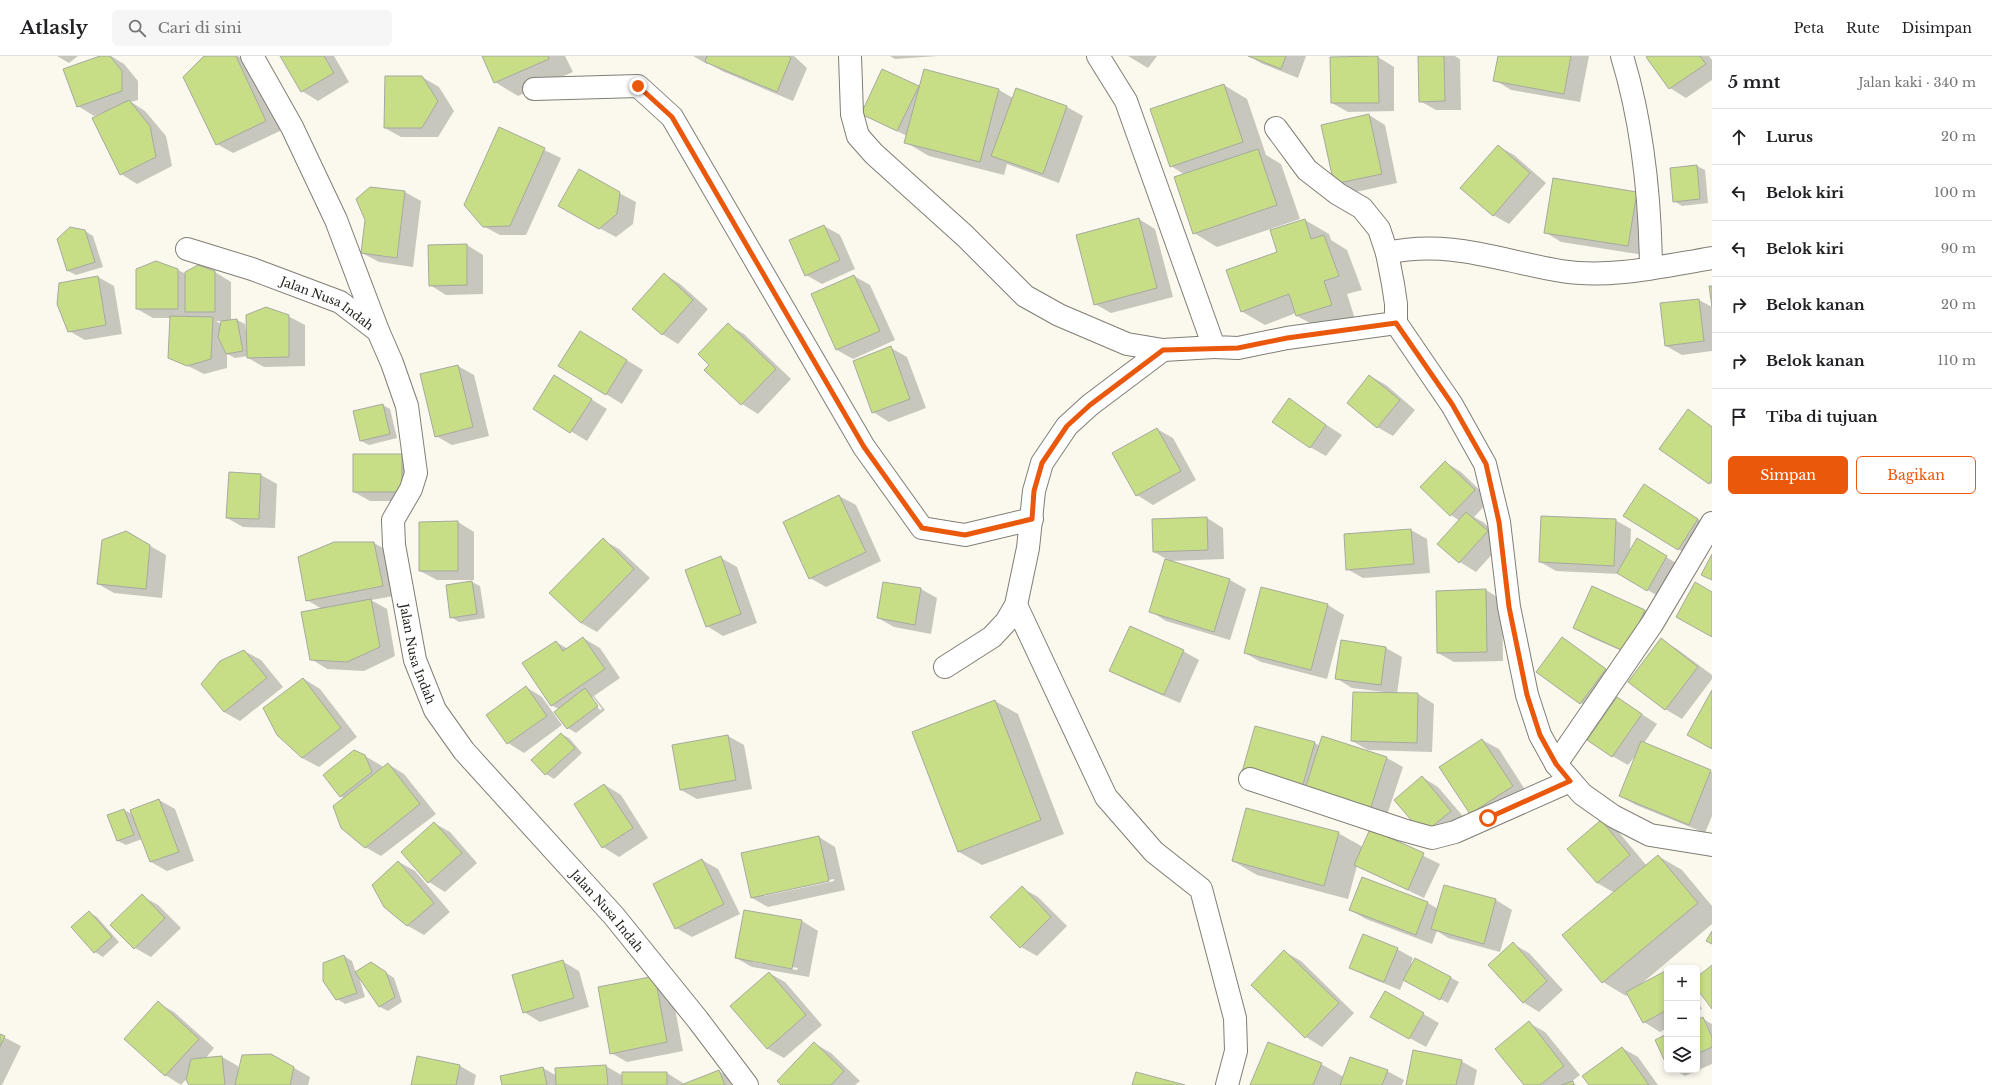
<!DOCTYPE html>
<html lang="id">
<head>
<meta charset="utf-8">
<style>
  body { margin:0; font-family:"Libre Baskerville",serif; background:#f6f6f6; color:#202124 }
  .controls { position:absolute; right:12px; bottom:12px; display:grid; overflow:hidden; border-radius:6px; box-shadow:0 2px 6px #0003 }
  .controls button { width:36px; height:36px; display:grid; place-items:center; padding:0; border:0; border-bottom:1px solid #e0e0e0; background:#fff; color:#202124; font:20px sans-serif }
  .stop { position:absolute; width:12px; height:12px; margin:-9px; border:3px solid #ea580c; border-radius:50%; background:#fff }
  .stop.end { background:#ea580c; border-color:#fff; box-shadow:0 1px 4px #0008 }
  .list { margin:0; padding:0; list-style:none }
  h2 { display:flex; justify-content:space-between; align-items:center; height:52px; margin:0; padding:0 16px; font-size:17px }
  h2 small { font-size:13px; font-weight:400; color:#757577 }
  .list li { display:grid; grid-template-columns:26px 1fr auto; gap:12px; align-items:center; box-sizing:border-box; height:56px; padding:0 16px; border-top:1px solid #e0e0e0 }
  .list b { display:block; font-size:15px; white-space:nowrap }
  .list em { font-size:13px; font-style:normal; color:#757577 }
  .actions { display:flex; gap:8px; padding:12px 16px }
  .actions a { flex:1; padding:9px 0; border:1px solid #ea580c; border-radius:6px; text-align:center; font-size:14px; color:#ea580c }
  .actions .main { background:#ea580c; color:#fff }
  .icon { flex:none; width:22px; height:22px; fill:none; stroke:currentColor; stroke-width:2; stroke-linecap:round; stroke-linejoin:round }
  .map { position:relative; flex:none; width:1712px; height:1029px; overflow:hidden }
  header { display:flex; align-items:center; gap:24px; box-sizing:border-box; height:56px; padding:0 20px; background:#fff; border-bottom:1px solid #e0e0e0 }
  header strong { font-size:19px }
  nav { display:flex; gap:22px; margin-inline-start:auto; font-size:14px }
  .search { width:280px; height:36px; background:#f6f6f6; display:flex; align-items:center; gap:10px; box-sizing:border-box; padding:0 14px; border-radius:6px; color:#757577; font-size:15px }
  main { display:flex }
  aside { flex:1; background:#fff }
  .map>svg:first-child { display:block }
</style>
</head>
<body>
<header>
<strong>Atlasly</strong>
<div class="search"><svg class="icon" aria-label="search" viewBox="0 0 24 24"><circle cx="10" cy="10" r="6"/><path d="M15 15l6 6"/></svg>Cari di sini</div>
<nav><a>Peta</a><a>Rute</a><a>Disimpan</a></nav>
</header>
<main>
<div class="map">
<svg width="1712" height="1029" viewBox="0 0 1712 1029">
  <rect width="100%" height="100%" fill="#fbf9ee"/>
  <!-- shadow -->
  <path fill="#0003" fill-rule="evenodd" d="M57,0H78L69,7Z
    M103,0H111L124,8L138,25V44L131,46L145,55L166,80L172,110L137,128L121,118L104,56L94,60L78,50Z
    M205,0H238L250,7L282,74L233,97L217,88Z
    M281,0H334L349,26L318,45L302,35Z
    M483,0H565L573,16L518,40L495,26Z
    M693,0H794L807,12L793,45L722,15L708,7L707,8Z
    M890,0H938L895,3Z
    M1128,0H1157L1148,12Z
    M1249,0H1306L1298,22L1263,8Z
    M1351,0L1378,1L1394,11V55L1348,56L1332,47Z
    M1419,0H1455L1460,3L1461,54H1436L1420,45Z
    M1499,0H1589L1580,46L1511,34L1495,24Z
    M1650,0H1709L1712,4V24L1686,42L1670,32Z
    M883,14L920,32L924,15L999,34L1013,42L1016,33L1067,51L1083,60L1059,127L1007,108L1004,119L929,100L905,86L907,80L862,58Z
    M422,21L439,31L454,55L438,81H401L385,72Z
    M1224,29L1247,43L1266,99L1281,108L1300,163L1217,191L1194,177L1185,119L1171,110Z
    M1369,59L1385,69L1397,127L1351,137L1335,128Z
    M500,73L561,102L526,179H500L483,170Z
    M1498,90L1514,99L1546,127L1509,168L1493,159Z
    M1697,110L1705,114L1708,147L1682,150L1674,145Z
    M370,132L405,136L421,145L413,211L379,206L362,197Z
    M619,137L636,146L633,168L616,181L575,159Z
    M1637,137L1644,199L1561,186L1545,176Z
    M1139,163L1155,173L1173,241L1111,257L1095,248Z
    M1305,164L1329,178L1331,184L1347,194L1362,234L1347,238L1355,263L1321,273L1297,260L1296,257L1265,269L1241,255L1278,197Z
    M824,170L840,179L855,213L822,228L806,219Z
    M85,175L93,180L103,211L76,219L68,215Z
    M467,189L483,199V238L446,239L430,229Z
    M178,214L186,218L215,216L231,226V265L237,264L245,268L246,275L288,260L305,269V310L264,311L248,302V300L235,302L227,298V312L204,318L170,301L171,262H153L137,253ZM216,265H222L221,268Z
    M664,218L680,228L708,253L678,288L662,278Z
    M854,220L870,229L895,284L853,303L837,294Z
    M98,221L114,230L122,278L85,284L69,275Z
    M1699,244L1712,251V295L1682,299L1666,290Z
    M728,269L744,278L791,323L758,358L742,348L705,314L711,309Z
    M597,286L643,314L622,348L606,338Z
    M891,292L907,301L926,352L889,366L873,356Z
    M458,310L474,319L489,380L452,389L436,380Z
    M1370,320L1386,329L1415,354L1393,380L1377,371Z
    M570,330L607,353L587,385L534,353Z
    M1289,344L1342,379L1326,400L1310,391Z
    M383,349L390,353L397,382L369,389L361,385L355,356Z
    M1688,355L1712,370V428L1709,427Z
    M1157,373L1173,382L1196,424L1153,449L1137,439L1113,397Z
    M354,399H402L418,408V445H370L354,436Z
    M1445,406L1461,416L1490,444L1474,461L1483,466L1504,485L1476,516L1460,506L1439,488L1460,465L1451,459Z
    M229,417L261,419L277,428L275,472L243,471L227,462Z
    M1660,439L1712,472L1694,502L1678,493Z
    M839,440L856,449L881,505L826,531L810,522Z
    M1207,462L1223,472L1224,503L1170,505L1154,496Z
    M1615,464L1631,473L1630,496L1637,484L1683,511L1663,543L1620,518L1556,515L1540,506Z
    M458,466L474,476V524H437L420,515Z
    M1411,474L1427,483L1430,517L1363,522L1347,513Z
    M126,476L166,499L162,542L114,537L98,528Z
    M603,484L619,493L650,522L597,576L581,567Z
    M374,487L390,496L399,539L371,544L387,553L395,600L364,615L327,613L311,603L322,553L307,544Z
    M721,502L737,511L757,567L723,580L707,570Z
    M1230,524L1246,533L1230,584L1166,565L1150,555Z
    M472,526L480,530L485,562L459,566L451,561L447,530Z
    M1592,531L1645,555L1661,564L1642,604L1590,581L1574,572Z
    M921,533L937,542L931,578L894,571L878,562Z
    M1486,534L1502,544L1503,605L1454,606L1438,597L1437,536Z
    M1328,549L1344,559L1327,623L1261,606L1245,597Z
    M583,582L600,592L620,622L594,640L605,654L576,677L568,672L555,656L559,653L551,649L556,586L568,593ZM590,641H593L602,653L600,654Z
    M1562,583L1621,623L1597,657L1581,647L1538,616Z
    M1661,584L1677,593L1712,619V623L1682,663L1665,653L1629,626Z
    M1341,585L1386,592L1402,601L1397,638H1418L1434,648L1432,696L1368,694L1352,685L1384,636L1352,632L1336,622Z
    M244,595L261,604L283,631L240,665L224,656Z
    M1183,595L1199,604L1180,647L1127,624L1111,614Z
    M304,623L320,633L357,681L319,711L302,702Z
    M526,631L542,641L562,669L524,697L508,687Z
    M1617,642L1657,668L1644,687L1712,716V760L1705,777L1636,749L1620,740L1636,699L1628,709L1612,700Z
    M995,645L1018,658L1064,778L982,809L959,796Z
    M561,678L569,682L582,697L554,723L546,718L533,704Z
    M728,680L744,689L752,733L697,743L681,734L673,690Z
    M1322,682L1387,702L1403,711L1385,765L1259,724L1315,687L1320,690Z
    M1482,684L1499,693L1529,740L1471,758Z
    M365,700L382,710L383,712L388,708L404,718L436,758L381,800L365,791L344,742L340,740Z
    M1422,721L1438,731L1467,765L1440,787L1396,744Z
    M605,729L621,739L648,782L619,801L603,791Z
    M159,744L175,753L194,805L167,815L151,806L142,783L126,789L118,785L108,760L124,754L134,759Z
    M1601,765L1617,774L1647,810L1658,800L1682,814L1712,850V868L1640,929L1667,915V972L1660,976L1644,966L1628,938L1626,940L1603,926L1615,837L1597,827Z
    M434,767L450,776L477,807L445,836L429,826L402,796Z
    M1370,774L1440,808L1424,842L1357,810L1348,843L1257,819L1233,805L1338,777L1363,791Z
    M819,781L835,791L845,834L768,851L752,842ZM834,823V825L764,840V838Z
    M702,804L718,813L740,858L692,881L676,872Z
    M399,806L415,815L450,856L424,879L408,870L384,851Z
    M1362,822L1428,847L1438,853L1445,830L1496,844L1512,854L1500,896L1448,882L1437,875L1432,888L1366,863L1350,854Z
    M1022,832L1038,841L1067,870L1037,900L1021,891Z
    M142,840L158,849L181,872L151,901L135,892Z
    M89,856L97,861L119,886L103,901L95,896Z
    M802,865L818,875L809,921L752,911L736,902ZM752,904L798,912L797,914L752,906Z
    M1513,888L1529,897L1563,934L1539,956L1523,946Z
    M1397,893L1413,902L1411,907L1413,908L1415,903L1459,926L1448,947L1404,924L1400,934L1366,920L1350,911Z
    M1285,896L1301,905L1354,957L1322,991L1306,981L1252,929Z
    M344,900L352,905L356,917L379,912L394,922L402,946L388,955L380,951L358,918L365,941L345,948L337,943Z
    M562,905L579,915L589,951L540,966L524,956Z
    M769,917L785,926L822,969L784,1002L768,993L731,950Z
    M655,921L671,931L683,995L627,1006L611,997Z
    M1385,936L1439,967L1426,991L1371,961Z
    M1697,945L1702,953L1697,955Z
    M158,947L174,956L214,992L205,1003L222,1001L238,1010L239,1017L271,999L310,1021L308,1029H190L187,1022L181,1029L165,1019Z
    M1703,963L1712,968V1008L1685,1020L1674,1014H1697V965Z
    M1529,967L1545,976L1580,1019L1571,1026L1577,1029H1525Z
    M0,979L21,990L2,1029H0Z
    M814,987L831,997L860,1025L855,1029H783Z
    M1622,992L1638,1001L1658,1029H1590Z
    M417,1001L460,1010L476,1019L474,1029H412Z
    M1461,1005L1477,1014L1474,1029H1407Z
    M1321,1008L1344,1021L1387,1015L1404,1024L1402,1029H1251Z
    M606,1010L623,1020L667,1017L683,1027V1029H503L502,1021L543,1012L557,1020Z
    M719,1015L735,1025L737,1029H683Z"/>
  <!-- building -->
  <path fill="#c7de87" stroke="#a6a99f" d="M100,0H110L122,15V35L77,51L63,13Z
    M204,0H236L266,65L216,89L183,21Z
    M280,0H324L334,17L301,36Z
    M482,0H548L549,3L494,27Z
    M707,0H789L791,2L777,36L705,6Z
    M1248,0H1286L1281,13Z
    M1378,0L1379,47H1331L1330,1Z
    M1418,0H1444L1445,45L1419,46Z
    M1498,0H1571L1564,38L1493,25Z
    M1648,0H1700L1706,8L1669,33L1646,1Z
    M882,13L919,30L897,75L861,58Z
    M924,13L999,33L980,106L904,87Z
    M385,20H422L438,45L422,72H384Z
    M1224,28L1243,86L1170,111L1150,53Z
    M1016,32L1067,50L1043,118L991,100Z
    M129,44L150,70L156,101L120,119L92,62Z
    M1369,58L1382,118L1334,128L1321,69Z
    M499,71L545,92L510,170L483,171L464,149Z
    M1498,89L1530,117L1493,160L1460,132Z
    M1258,93L1277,149L1193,178L1174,121Z
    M1697,109L1700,143L1673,146L1670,112Z
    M579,113L620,136L617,158L599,173L558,150Z
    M1553,122L1637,136L1628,190L1544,177Z
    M370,131L405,135L397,202L361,197L365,164L356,143Z
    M1139,162L1157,232L1094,249L1076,179Z
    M1305,163L1311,183L1324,179L1339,220L1324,225L1332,249L1296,260L1289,238L1241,256L1226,214L1277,196L1270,174Z
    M824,169L840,204L805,220L789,184Z
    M70,171L85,174L95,206L67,215L57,183Z
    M467,188V229L429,230L428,189Z
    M156,205L178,213V253H136V213Z
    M198,209L215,215V256H185V216Z
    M664,217L693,244L662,279L632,253Z
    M854,219L880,275L836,294L811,238Z
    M98,220L106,269L68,276L57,248L59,227Z
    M1709,230H1712V251Z
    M1699,243L1704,285L1665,290L1660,247Z
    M266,251L289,259V301L247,302L246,259Z
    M170,260L213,261L211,303L187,310L168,302Z
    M237,263L243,295L226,298L218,281L221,265Z
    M728,267L776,313L741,349L704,314L709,309L698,298Z
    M580,275L627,304L606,339L558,310Z
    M891,290L910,343L872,357L853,305Z
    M458,309L473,371L435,381L420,318Z
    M554,319L592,343L570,377L533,353Z
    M1369,319L1400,344L1377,372L1347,347Z
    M1289,342L1326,369L1310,392L1272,366Z
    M383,348L390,378L360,385L353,355Z
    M1688,353L1712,371V423L1709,428L1659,393Z
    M1157,372L1181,415L1136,440L1112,397Z
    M353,398H402V436H353Z
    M1445,405L1475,434L1450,460L1420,431Z
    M229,416L261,418L259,463L226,462Z
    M1644,428L1698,463L1678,494L1623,460Z
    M839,439L866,496L809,523L783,466Z
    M1466,456L1488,475L1459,507L1437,488Z
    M1541,460L1616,463L1614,510L1539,506Z
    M1207,461L1208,494L1153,496L1152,463Z
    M458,465V515H419V466Z
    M1411,473L1414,508L1346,514L1344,478Z
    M126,475L150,489L146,533L97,528L102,484Z
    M603,482L634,513L581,567L549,537Z
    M1637,482L1667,500L1647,535L1617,517Z
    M334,486H374L383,530L306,545L298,501Z
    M1712,498V524L1701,519Z
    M721,500L741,558L706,571L685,514Z
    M1165,503L1230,523L1214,576L1149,556Z
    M472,525L477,558L450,562L446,529Z
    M883,526L921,532L915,569L877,562Z
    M1695,526L1712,536V581L1676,561Z
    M1592,530L1645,554L1626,596L1573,572Z
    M1261,531L1328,548L1311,614L1244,597Z
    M1486,533L1487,596L1437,597L1436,535Z
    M371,543L380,591L347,606L310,604L301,556Z
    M1130,570L1184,594L1164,639L1109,615Z
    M583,581L605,613L551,650L522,607L556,585L563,595Z
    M1562,581L1606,613L1580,648L1536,616Z
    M1661,582L1698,611L1665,654L1628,626Z
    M1341,584L1386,591L1381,629L1335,623Z
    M244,594L267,622L224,656L201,628L220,605Z
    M303,622L341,672L302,702L277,679L263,652Z
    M526,630L547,660L507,688L486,659Z
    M585,632L598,650L567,673L554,656Z
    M1712,634V693L1687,679Z
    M1353,636L1418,637L1417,687L1351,685Z
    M1617,641L1642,658L1612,701L1587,684Z
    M995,644L1041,764L958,796L912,676Z
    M1255,670L1315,686L1302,732L1242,716Z
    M561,677L575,692L545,719L531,704Z
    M728,679L736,724L680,734L672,689Z
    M1322,680L1387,701L1369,757L1304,736Z
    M1482,683L1513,730L1470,758L1439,711Z
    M1641,685L1711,714L1689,769L1619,740Z
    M354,694L365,699L372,716L340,741L323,719Z
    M388,707L420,748L365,792L341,772L333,750Z
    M1422,720L1451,755L1423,778L1394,744Z
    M604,728L633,772L602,792L574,748Z
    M159,743L179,796L150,806L130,754Z
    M1246,752L1339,776L1324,830L1232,805Z
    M124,753L134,779L117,785L107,759Z
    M1601,764L1630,799L1597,827L1567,793Z
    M434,766L462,797L428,827L401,796Z
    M1370,773L1424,797L1408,834L1354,809Z
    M819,780L829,825L751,842L741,797Z
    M1658,799L1698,847L1602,927L1562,879Z
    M702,803L724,848L675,873L653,828Z
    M398,805L434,847L407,870L384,851L372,829Z
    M1362,821L1428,846L1416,879L1349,854Z
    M1444,829L1496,843L1484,888L1431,873Z
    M1022,830L1051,861L1020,892L990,861Z
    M142,838L165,862L134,893L110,869Z
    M744,854L802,864L792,913L735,902Z
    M89,855L112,881L94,897L71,871Z
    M1712,875V888L1706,885Z
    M1363,878L1398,892L1384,926L1349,912Z
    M1513,886L1547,925L1523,947L1488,909Z
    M1284,894L1339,947L1305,982L1251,929Z
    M344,899L357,937L336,944L323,925V907Z
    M1415,902L1451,921L1440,944L1403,924Z
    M563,904L574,942L523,957L512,919Z
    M371,906L386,916L395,941L379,951L355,916Z
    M1712,909V953L1697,933V921Z
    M1667,914V954L1643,967L1626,936Z
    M769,916L806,959L767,993L730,950Z
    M655,920L667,986L610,998L598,931Z
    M1385,935L1424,957L1409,983L1370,961Z
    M158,945L199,983L165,1020L124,983Z
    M1703,961L1712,981V991L1697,998V964Z
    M1529,965L1564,1010L1540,1029H1524L1495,993Z
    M0,978L5,980L0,991Z
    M1667,978V1010L1655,984Z
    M814,986L844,1015L831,1029H781L777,1025Z
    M1268,986L1322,1007L1313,1029H1250Z
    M1622,991L1649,1029H1589L1582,1020Z
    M1413,994L1462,1004L1456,1029H1406Z
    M271,998L294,1011L290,1029H235L242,999Z
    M222,1000L225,1029H189L186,1024L191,1003Z
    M417,1000L460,1009L456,1029H411Z
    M1350,1001L1388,1014L1382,1029H1340Z
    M606,1009L608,1029H556L555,1012Z
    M543,1011L547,1029H502L500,1020Z
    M719,1014L725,1029H681Z
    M622,1016H667V1029H622Z
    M1136,1016L1185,1029H1132Z
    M1573,1025L1574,1029H1561Z"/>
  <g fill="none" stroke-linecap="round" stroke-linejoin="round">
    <!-- minor casing -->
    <g stroke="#807e75" stroke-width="24">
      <g id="minor">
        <path d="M252,0L292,71L336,164L378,275"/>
        <path d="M850,0L852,58L858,80L874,98L965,180L1025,240L1059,259L1127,288L1163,294L1214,291"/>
        <path d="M1098,0L1126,45L1214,291L1238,292L1287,282L1396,267"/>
        <path d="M1622,0C1643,69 1650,139 1651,211"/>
        <path d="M534,33L638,30L672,61L864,391L922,472L965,479L1032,463"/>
        <path d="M1276,72L1307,114L1338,138L1362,152L1379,173L1387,197L1393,228L1396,248V267L1452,349L1485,408L1499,466L1509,551L1527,639L1540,679L1556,708L1582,738L1613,760L1650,779L1712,789"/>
        <path id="s1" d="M187,193L252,213L340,246L378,275L392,307L407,350L416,417L411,433L393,464L394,489L415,604L435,654L464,695L614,860L698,964L747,1029"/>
        <path d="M1387,197C1449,183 1501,205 1561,215C1611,223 1663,210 1712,202"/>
        <path d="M1016,549L1106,741L1154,796L1201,833L1235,962L1236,995L1227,1029"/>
        <path d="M945,611L992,581L1006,566L1016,549L1028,492L1034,435L1042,407L1067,370L1090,349L1163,294"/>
        <path d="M1556,708L1652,568L1712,467"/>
        <path d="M1250,723L1403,774L1432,782L1455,776L1570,725"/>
      </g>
    </g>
    <!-- minor -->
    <use href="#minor" stroke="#fff" stroke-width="22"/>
  </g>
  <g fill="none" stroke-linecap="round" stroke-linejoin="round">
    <!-- route -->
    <path stroke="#ea580c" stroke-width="5" d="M638,30L672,61L864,391L922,472L965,479L1032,463L1034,435L1042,407L1067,370L1090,349L1163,294L1238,292L1287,282L1396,267L1452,348L1486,408L1499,466L1509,551L1527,639L1540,679L1556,708L1570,725L1488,762"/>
  </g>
  <g text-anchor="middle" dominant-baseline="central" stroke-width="4" stroke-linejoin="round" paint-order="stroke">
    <!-- street labels -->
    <g font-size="12" fill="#24231f" stroke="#fff">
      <text stroke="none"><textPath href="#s1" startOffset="151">Jalan Nusa Indah</textPath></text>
      <text stroke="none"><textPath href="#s1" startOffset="547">Jalan Nusa Indah</textPath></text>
      <text stroke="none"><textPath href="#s1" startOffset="871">Jalan Nusa Indah</textPath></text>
    </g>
  </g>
</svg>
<div class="controls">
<button>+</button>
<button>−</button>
<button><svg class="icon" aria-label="layers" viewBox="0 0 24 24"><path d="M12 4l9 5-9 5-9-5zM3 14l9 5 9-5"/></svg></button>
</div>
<div class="stop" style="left:1488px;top:762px"></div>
<div class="stop end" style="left:638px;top:30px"></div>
</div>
<aside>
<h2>5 mnt<small>Jalan kaki · 340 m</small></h2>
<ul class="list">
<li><svg class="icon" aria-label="ahead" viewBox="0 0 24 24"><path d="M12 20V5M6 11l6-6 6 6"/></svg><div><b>Lurus</b></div><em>20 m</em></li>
<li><svg class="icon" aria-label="left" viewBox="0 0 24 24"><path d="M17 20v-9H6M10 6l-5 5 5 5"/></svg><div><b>Belok kiri</b></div><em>100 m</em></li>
<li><svg class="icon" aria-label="left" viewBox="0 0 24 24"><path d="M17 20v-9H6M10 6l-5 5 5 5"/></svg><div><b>Belok kiri</b></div><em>90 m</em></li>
<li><svg class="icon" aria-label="right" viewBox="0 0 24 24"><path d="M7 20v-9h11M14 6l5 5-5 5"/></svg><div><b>Belok kanan</b></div><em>20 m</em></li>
<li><svg class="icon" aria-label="right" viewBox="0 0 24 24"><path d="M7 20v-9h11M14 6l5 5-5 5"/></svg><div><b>Belok kanan</b></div><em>110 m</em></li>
<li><svg class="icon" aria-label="arrive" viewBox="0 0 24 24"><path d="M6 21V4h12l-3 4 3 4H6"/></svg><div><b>Tiba di tujuan</b></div></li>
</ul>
<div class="actions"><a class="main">Simpan</a><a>Bagikan</a></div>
</aside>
</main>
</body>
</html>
